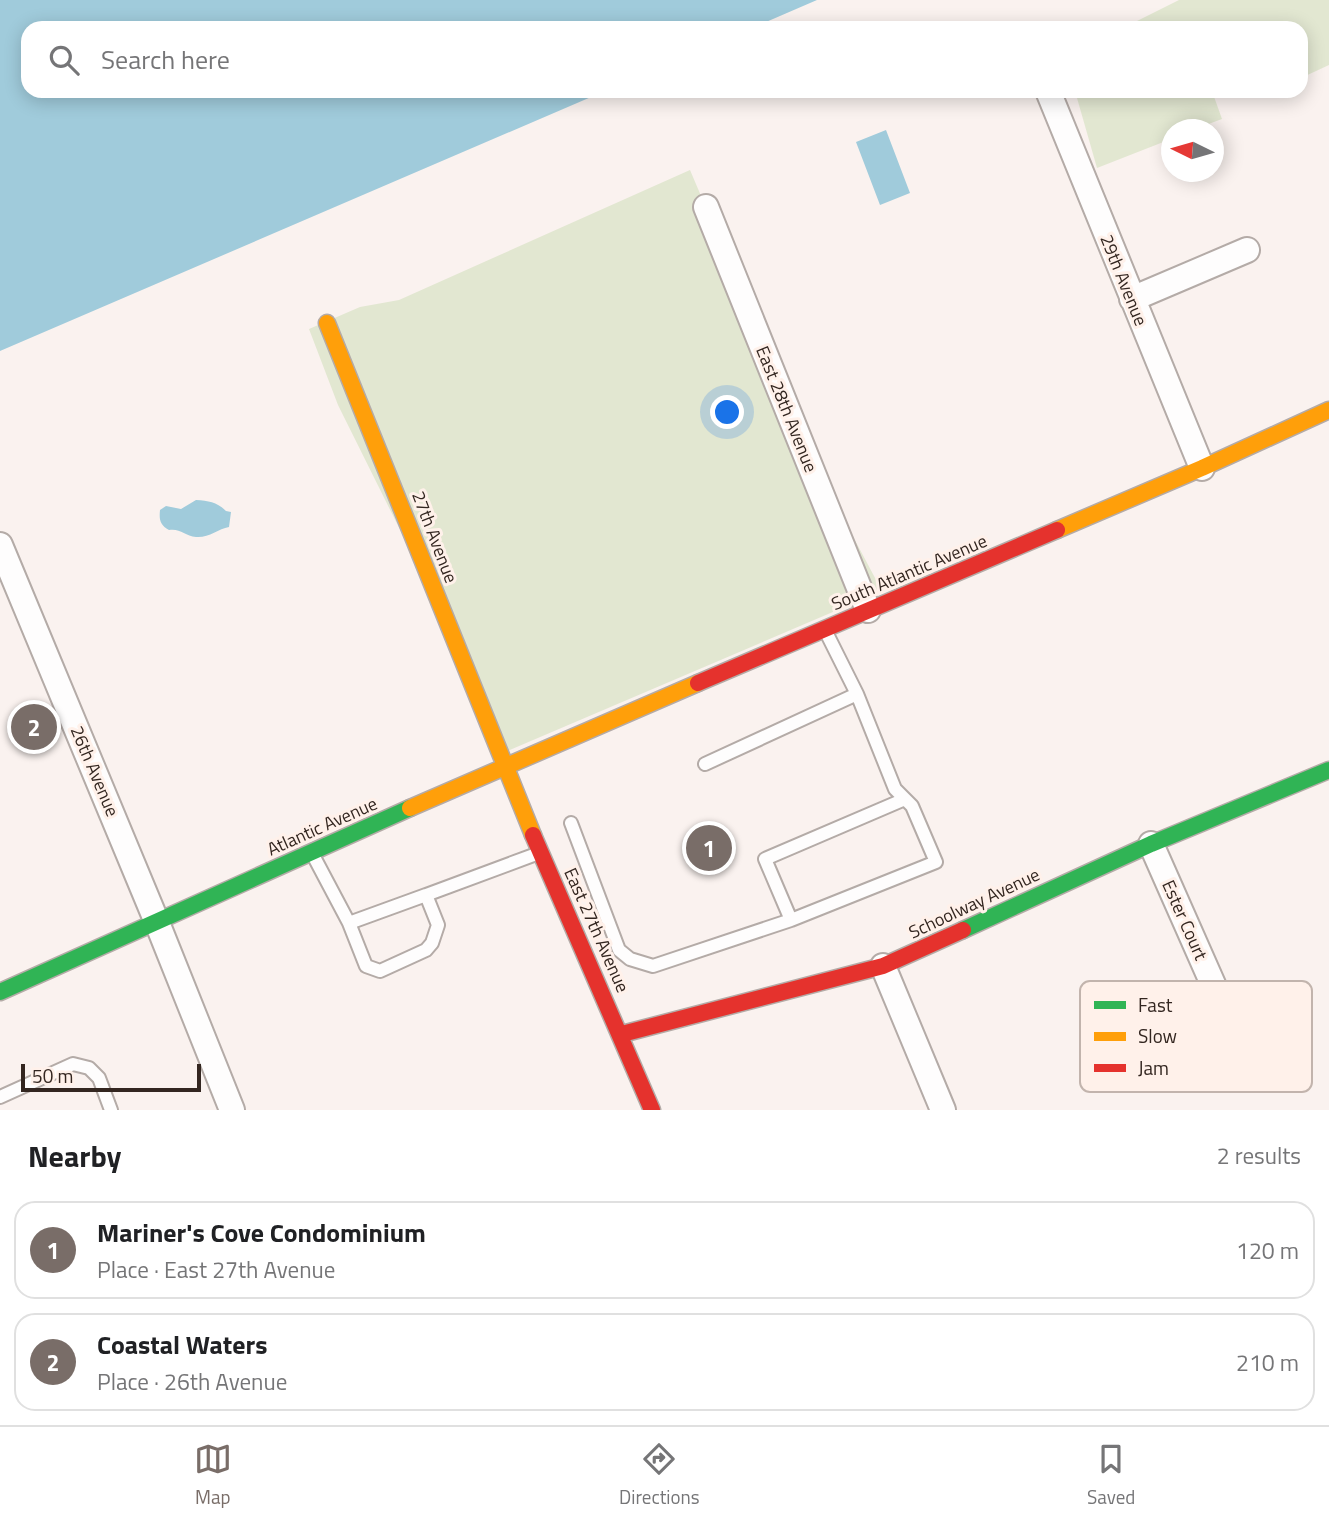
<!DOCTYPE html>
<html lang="en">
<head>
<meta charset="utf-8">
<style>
  body { margin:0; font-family:"Titillium Web",sans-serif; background:#f6f6f6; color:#202124 }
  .compass { position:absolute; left:1161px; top:119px; width:63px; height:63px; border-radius:50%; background:#fff; box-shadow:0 4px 18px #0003; rotate:275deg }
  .scale { position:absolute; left:21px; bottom:18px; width:180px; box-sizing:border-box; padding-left:7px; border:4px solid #332620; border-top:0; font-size:19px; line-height:24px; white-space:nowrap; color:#332620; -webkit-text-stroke:5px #fff1ea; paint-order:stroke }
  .you { position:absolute; left:728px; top:413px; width:24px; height:24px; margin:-18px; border:5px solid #fff; border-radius:50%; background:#1a73e8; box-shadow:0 0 0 10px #1a73e833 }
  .badge { display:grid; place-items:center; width:46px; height:46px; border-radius:50%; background:#796d68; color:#fff; font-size:23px; font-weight:700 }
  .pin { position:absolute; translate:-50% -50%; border:4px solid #fff; box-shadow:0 2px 7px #0006 }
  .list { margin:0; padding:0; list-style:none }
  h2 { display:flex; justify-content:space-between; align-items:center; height:91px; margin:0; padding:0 28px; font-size:30px }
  h2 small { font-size:23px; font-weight:400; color:#757577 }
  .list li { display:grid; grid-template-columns:46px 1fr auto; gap:21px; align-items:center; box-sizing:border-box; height:98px; margin:0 14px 14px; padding:0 14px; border:2px solid #e0e0e0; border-radius:21px }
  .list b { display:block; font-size:26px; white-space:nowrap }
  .list p { margin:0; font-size:23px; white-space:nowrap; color:#757577 }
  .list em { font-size:23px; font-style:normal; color:#757577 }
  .icon { flex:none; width:38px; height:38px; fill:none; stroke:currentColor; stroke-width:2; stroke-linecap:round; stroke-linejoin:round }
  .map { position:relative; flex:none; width:1329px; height:1110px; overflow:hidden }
  .search { position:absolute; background:#fff; box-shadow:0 4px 18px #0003; left:21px; right:21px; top:21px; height:77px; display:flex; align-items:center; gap:18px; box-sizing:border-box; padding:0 24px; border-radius:21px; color:#757577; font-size:26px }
  .sheet { height:315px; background:#fff }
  nav { display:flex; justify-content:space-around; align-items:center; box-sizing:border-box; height:98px; border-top:2px solid #e0e0e0; background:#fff; font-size:19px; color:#757577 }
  nav a { display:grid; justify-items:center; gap:4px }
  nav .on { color:#796d68 }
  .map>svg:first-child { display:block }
</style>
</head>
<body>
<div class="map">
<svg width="1329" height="1110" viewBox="0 0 1329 1110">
  <rect width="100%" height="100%" fill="#faf2ef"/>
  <!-- green -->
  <path fill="#e2e7d1" d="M1179,0H1329V65L1301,78V28H1123Z
    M1075,91H1212L1222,119L1195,129L1172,130L1171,139L1097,168Z
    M690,170L817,469L882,591L503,753L421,572L338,405L309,329L360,307L399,300Z"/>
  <!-- water -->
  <path fill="#a0cbdb" d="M0,0H817L752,28H28V91H605L0,351Z
    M886,130L910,193L880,205L856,142Z
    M196,500C209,501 217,502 226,511L231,512L229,527C218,529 209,538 196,537C185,536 180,528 169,530C160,525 159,520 160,510L166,506L181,509Z"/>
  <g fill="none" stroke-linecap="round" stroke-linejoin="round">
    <!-- lane casing -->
    <g stroke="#b4aba7" stroke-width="16">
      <path id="lane" d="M825,630L857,694
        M571,823L619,950L630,959L653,966L791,920L936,862L912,806L895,789L857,694L705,764
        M313,855L349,923L366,966L380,971L426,950L432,943L438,925L426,895L539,853
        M791,920L765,859L905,799
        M349,923L426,895
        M0,1097L73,1064L89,1068L99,1078L111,1110"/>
    </g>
    <!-- street casing -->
    <g stroke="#b4aba7" stroke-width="28">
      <path id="street" d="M1048,91L1202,468
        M706,207L868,610
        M1132,299L1247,250
        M0,545L156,920L232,1110
        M1151,844L1235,1034
        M883,966L943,1110"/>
    </g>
    <!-- fast casing -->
    <g stroke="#b4aba7" stroke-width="19">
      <path id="fast" d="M963,930L1151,844L1329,770
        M0,992L410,808"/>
    </g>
    <!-- slow casing -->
    <g stroke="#b4aba7" stroke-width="19">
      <path id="slow" d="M327,323L533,835
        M1057,530L1202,468L1329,410
        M410,808L698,683"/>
    </g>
    <!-- jam casing -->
    <g stroke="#b4aba7" stroke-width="19">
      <path id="jam" d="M698,683L1057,530
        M533,835L652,1110
        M622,1034L883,966L963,930"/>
    </g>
    <!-- lane -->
    <use href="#lane" stroke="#fefdfd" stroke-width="12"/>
    <!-- street -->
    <use href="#street" stroke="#fefdfd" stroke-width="24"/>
    <!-- fast -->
    <use href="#fast" stroke="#30b455" stroke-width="16"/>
    <!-- slow -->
    <use href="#slow" stroke="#ff9f0a" stroke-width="16"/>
    <!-- jam -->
    <use href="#jam" stroke="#e5322d" stroke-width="16"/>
  </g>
  <g text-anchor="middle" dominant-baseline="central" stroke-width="6" stroke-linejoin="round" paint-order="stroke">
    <!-- street labels -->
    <g font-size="18" fill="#332620" stroke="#fff1ea">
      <text transform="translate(1124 280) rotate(68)">29th Avenue</text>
      <text transform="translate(787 409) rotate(68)">East 28th Avenue</text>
      <text transform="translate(435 537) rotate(69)">27th Avenue</text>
      <text transform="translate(909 572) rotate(-23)">South Atlantic Avenue</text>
      <text transform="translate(95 771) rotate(67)">26th Avenue</text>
      <text transform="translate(322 826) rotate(-24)">Atlantic Avenue</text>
      <text transform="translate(974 903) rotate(-25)">Schoolway Avenue</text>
      <text transform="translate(1185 920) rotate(66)">Ester Court</text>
      <text transform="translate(597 930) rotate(66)">East 27th Avenue</text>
    </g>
  </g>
  <!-- legend -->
  <rect x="1080" y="981" width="232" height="111" rx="10" fill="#fff1ea" stroke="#c2b4ad" stroke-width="2"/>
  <rect x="1094" y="1001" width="32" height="8" fill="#30b455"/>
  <rect x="1094" y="1032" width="32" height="9" fill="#ff9f0a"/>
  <rect x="1094" y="1064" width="32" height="8" fill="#e5322d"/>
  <g font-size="19" fill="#332620">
    <text x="1138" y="1012">Fast</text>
    <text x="1138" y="1043">Slow</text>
    <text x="1138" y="1075">Jam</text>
  </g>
</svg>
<svg class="compass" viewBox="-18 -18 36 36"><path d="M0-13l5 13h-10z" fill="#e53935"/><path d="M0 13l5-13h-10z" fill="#757577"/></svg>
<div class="scale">50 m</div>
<div class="you"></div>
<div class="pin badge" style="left:709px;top:848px">1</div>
<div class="pin badge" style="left:34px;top:727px">2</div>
<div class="search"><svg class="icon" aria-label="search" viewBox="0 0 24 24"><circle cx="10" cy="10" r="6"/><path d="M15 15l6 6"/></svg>Search here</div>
</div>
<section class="sheet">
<h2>Nearby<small>2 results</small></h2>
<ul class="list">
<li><span class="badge">1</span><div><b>Mariner's Cove Condominium</b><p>Place · East 27th Avenue</p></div><em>120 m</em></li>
<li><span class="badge">2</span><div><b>Coastal Waters</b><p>Place · 26th Avenue</p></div><em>210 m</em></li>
</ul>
</section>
<nav>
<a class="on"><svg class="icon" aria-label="map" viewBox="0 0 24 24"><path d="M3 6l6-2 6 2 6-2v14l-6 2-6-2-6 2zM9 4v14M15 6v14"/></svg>Map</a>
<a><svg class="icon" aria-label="directions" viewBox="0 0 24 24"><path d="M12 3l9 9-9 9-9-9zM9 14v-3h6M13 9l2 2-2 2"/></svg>Directions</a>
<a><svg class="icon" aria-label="saved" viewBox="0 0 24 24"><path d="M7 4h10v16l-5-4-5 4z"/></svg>Saved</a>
</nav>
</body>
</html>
